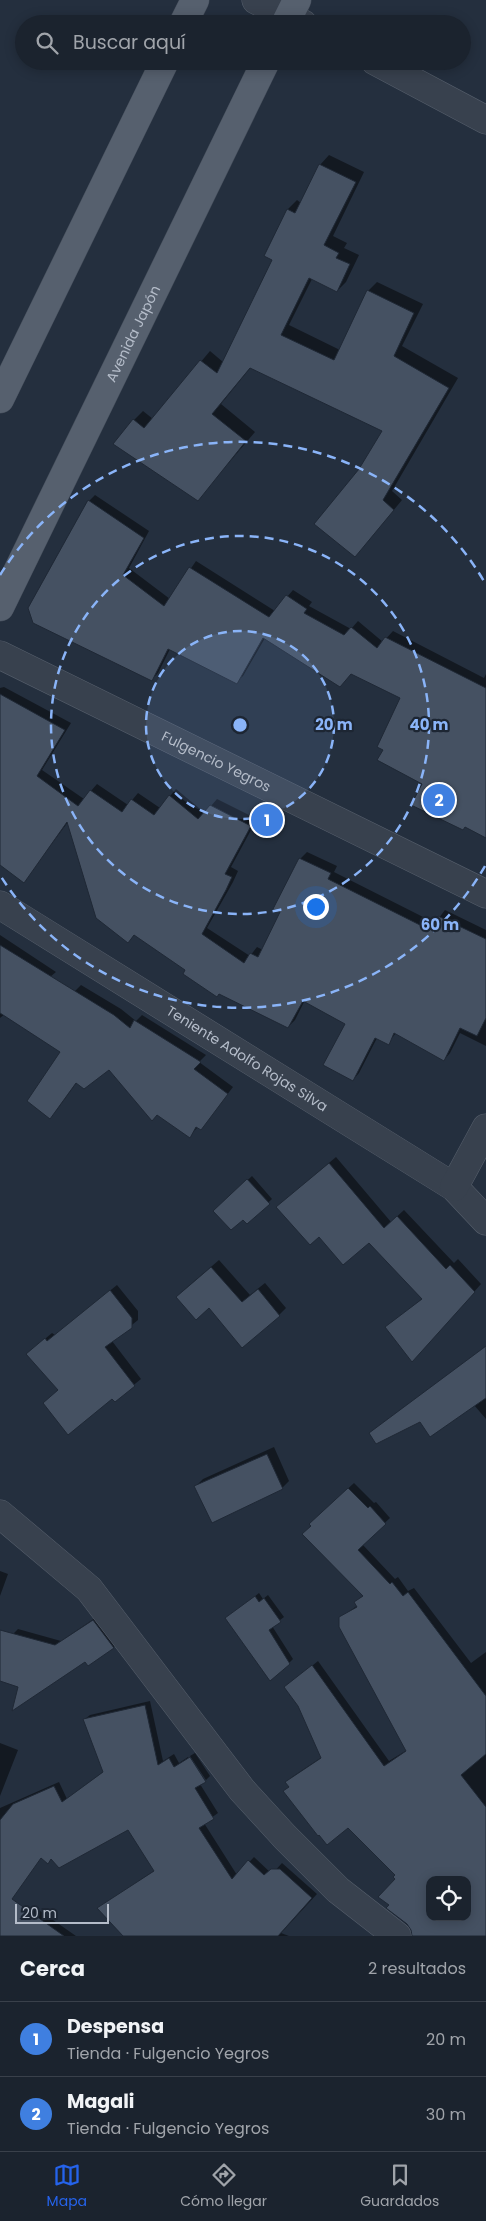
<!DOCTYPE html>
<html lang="es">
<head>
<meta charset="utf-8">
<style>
  body { margin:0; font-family:Poppins,sans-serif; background:#242b36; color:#f1f3f6 }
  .controls { position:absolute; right:15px; bottom:15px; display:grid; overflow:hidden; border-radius:10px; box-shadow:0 2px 12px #0003 }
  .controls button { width:45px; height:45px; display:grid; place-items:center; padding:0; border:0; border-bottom:1px solid #39404a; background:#1b232e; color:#f1f3f6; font:25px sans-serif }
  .scale { position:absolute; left:15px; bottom:12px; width:94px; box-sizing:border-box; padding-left:5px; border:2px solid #b4bcc9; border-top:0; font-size:14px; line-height:18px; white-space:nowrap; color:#b4bcc9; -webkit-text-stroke:4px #1d2633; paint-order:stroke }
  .you { position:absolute; left:315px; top:906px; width:18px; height:18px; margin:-12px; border:4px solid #fff; border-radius:50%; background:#1a73e8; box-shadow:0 0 0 8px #1a73e833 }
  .badge { display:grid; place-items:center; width:32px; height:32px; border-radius:50%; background:#2563eb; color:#fff; font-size:16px; font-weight:700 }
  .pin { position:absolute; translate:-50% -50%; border:2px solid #fff; box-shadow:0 1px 5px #0006 }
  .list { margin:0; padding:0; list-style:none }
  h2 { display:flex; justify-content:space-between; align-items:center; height:65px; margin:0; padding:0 20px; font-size:21px }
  h2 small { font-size:16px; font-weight:400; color:#a0a4aa }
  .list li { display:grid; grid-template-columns:32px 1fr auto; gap:15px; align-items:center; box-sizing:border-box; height:75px; padding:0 20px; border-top:1px solid #39404a }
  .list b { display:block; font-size:19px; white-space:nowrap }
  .list p { margin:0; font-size:16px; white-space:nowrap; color:#a0a4aa }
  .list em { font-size:16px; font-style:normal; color:#a0a4aa }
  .icon { flex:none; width:28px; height:28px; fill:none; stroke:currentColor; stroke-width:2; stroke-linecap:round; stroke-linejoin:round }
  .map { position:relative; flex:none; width:486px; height:1936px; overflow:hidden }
  .search { position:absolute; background:#1b232e; box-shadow:0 2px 12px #0003; left:15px; right:15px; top:15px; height:55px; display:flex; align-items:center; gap:12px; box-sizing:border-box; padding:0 18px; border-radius:28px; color:#a0a4aa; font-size:19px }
  .sheet { height:215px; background:#1b232e }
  nav { display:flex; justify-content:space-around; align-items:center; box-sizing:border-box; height:70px; border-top:1px solid #39404a; background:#1b232e; font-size:14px; color:#a0a4aa }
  nav a { display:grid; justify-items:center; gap:2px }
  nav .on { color:#2563eb }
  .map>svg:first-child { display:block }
</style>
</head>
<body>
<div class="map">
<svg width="486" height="1936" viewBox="0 0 486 1936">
  <rect width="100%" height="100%" fill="#242f3e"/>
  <!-- shadow -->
  <path fill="#0007" fill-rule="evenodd" d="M329,155L364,172L333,236L347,243L344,248L359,255L346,282L337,291L312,279L289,325L340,350L368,291L377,282L423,304L402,346L458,378L392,491L402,500L364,546L360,470L383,431L251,367L221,404L255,432L198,499L134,420L143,411L153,419L210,351L223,362L273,259L265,256L288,209L297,200L301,203L320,165Z
    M95,495L149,531L129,568L170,599L196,561L275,611L293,590L312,602L309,606L351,629L358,621L383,642L393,631L484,678L486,674V837L384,749L402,698L351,673L265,638L243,676L236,682L170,649L158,673L152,679L89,501Z
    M4,687L71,723L42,770L84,799L97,784L128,805L138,793L160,808L176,789L205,813L217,799L257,819L231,867L238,871L233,882L207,928L250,956L257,947L263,950L282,912L300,859L307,852L337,866L334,872L435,923L445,910L486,930V1046L460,1033L450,1053L444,1060L396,1033L388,1043L377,1038L359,1073L353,1080L347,1024L305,1000L295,1020L288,1027L186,970L135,934L128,942L68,822L24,881L0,864V688Z
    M0,935L56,972L0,1018Z
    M81,985L121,1009L136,1021L142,1015L206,1055L199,1062L233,1087L201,1129L198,1127L189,1136L109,1068L77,1082L56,1111L62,1051L75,991Z
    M336,1157L391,1222L404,1210L454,1263L458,1259L481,1284L419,1354L387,1327L423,1298L369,1241L319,1235L284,1201Z
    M252,1176L272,1199L247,1222L243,1218L215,1211Z
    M219,1260L250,1295L265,1283L286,1308L279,1315L209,1306L184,1290Z
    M117,1285L138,1311V1320L112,1341L141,1379L115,1400L113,1397L59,1390L34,1348L52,1333L55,1335Z
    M486,1346V1419L474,1405Z
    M274,1447L289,1481L282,1488L196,1486L203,1479Z
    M354,1483L374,1503L376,1502L390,1518L362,1544L395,1579L398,1577L408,1591L414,1588L471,1663L486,1652V1936H413L412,1929L388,1908L396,1875L348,1826L285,1791L290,1786L287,1782L292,1777L322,1757L299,1705L286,1687L318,1661L389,1761L407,1750L340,1618L358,1605L356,1602L364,1595L313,1526L316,1518ZM430,1880H467V1917H430Z
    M0,1571L8,1574L0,1596Z
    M259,1593L263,1599L268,1595L284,1617L272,1626L293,1659L289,1663L227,1618Z
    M98,1616L119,1642L114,1647L88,1664L85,1660L20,1686L13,1634L18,1629L61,1641Z
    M150,1701L163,1761L174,1754L179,1763L188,1757L205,1781L200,1784L218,1813L204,1823L237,1875L254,1857L272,1874L282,1863L317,1894L281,1933L289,1936H124L99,1908L155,1870L129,1828L52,1858L48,1862L42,1857L0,1887V1808L59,1782L67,1799L104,1771L85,1719L90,1715Z
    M0,1743L18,1750L0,1796Z
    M195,1753L210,1776L206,1780L190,1756Z
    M33,1906L76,1936H0V1918L28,1911Z"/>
  <!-- building -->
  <path fill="#455162" stroke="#1f2835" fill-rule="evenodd" d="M319,164L356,182L324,245L339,253L336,258L350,264L337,292L309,278L281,335L334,360L367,290L414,313L394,356L449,388L383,500L394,510L355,557L314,524L359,469L382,431L250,368L212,414L246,441L198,501L113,444L133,419L144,428L200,360L217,373L272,260L264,256L287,209L295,213Z
    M88,500L144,538L123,575L164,606L189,567L269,617L286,595L307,609L304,613L344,635L351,627L377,648L385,637L486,688V838L465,827L463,830L411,805L422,784L377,760L383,750L377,747L400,698L351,674L340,687L263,638L237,684L168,649L152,681L33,623L28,608Z
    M0,694L65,730L37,776L78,806L90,790L122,812L131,799L154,815L169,795L198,819L210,805L251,826L225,874L232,877L226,890L202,934L244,963L250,953L258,957L280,912L273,909L299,858L331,873L328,879L430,930L438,916L486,939V1018L477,1036L460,1028L444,1061L394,1033L389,1045L375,1038L353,1081L323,1065L345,1024L303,1001L288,1028L219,994L217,997L183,974L185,970L134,935L128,943L96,918L67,822L24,883L0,865Z
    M0,945L114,1015L130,1028L134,1020L201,1062L194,1069L228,1094L201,1130L196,1127L190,1138L157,1115L152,1121L109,1070L84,1089L76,1083L50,1119L27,1101L60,1052L0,1013Z
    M329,1163L384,1228L397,1216L446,1269L450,1265L475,1292L412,1362L385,1327L422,1299L369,1243L343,1265L319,1237L310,1245L276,1207Z
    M247,1179L270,1204L247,1224L243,1220L231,1230L213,1211Z
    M211,1267L242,1302L258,1289L280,1316L242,1348L209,1308L196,1320L176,1297Z
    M110,1290L132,1318V1328L105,1347L135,1386L115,1402L112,1399L68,1435L43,1403L58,1390L26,1354L45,1338L47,1341Z
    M486,1346V1398L430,1437L420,1422L376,1444L369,1433Z
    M267,1454L283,1489L212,1523L194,1486Z
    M348,1488L368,1508L370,1506L386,1524L358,1550L390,1584L392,1582L403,1596L408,1592L486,1696V1754L461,1775L486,1807V1936H412L411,1930L407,1924L386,1908L389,1905L378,1897L395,1879L393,1877L395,1875L348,1828L327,1845L319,1835L318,1836L283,1791L289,1787L285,1782L321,1758L298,1706L284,1687L312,1665L384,1766L406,1751L339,1627V1617L357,1607L354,1602L363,1596L302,1534L311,1526L309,1524ZM430,1880H467V1917H430Z
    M255,1596L259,1602L264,1598L281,1622L269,1630L290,1664L270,1681L225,1618Z
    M93,1620L114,1648L88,1666L85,1662L12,1711L18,1687L0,1681V1630L55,1645Z
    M145,1705L158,1765L169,1758L174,1767L190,1757L206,1782L195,1788L214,1819L199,1828L232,1879L248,1860L264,1875L271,1869H280L312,1898L278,1936H123L97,1908L154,1871L128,1830L59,1868L51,1859L48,1864L41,1858L12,1899L64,1936H0V1820L13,1804L54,1786L62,1802L103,1772L83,1719Z"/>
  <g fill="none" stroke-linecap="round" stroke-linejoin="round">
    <!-- minor casing -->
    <g stroke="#565f6c" stroke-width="29">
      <g id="minor">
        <path d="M256,0L303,24"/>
        <path d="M375,61L486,120"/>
        <path id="s1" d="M0,655L486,894"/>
        <path id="s2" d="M0,905L454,1187L486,1221"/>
        <path d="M454,1187L486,1128"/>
        <path d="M0,1514L89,1589L242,1790L285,1837L338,1890L397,1936"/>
      </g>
    </g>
    <!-- major casing -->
    <g stroke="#414a57" stroke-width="29">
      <g id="major">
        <path d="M183,24L195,0"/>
        <path d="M285,24L297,0"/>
        <path d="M0,399L165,61"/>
        <path id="s3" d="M0,607L266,61"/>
      </g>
    </g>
    <!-- minor -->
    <use href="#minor" stroke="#38414e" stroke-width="28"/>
    <!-- major -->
    <use href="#major" stroke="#56606e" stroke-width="28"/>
  </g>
  <!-- distance rings -->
  <circle cx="240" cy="725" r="94" fill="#8ab4f8" fill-opacity=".12"/>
  <g fill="none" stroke="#8ab4f8" stroke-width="2.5" stroke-dasharray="9 6">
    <circle cx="240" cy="725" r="94"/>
    <circle cx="240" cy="725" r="189"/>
    <path d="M485 866A283 283 0 0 1 0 875M0 575A283 283 0 0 1 485 583"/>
  </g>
  <g text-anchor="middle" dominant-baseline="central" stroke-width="4.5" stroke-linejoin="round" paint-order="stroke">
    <!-- street labels -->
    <g font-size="14" fill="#b4bcc9" stroke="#1d2633">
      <text stroke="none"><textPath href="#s3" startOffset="304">Avenida Japón</textPath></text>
      <text stroke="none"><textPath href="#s1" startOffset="241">Fulgencio Yegros</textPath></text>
      <text stroke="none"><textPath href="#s2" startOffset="291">Teniente Adolfo Rojas Silva</textPath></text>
    </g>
  </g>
  <circle cx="240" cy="725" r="8" fill="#8ab4f8" stroke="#1d2633" stroke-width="2.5"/>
  <g font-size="15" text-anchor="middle" font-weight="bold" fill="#8ab4f8" stroke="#1d2633" stroke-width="4.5" stroke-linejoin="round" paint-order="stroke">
    <text x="334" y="730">20 m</text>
    <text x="429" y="730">40 m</text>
    <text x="440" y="930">60 m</text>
  </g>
</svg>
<div class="controls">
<button><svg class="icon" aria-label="locate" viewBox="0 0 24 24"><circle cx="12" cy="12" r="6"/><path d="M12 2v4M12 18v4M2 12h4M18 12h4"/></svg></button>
</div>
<div class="scale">20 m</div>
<div class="you"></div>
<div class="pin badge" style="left:267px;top:820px;background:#3f7fe0">1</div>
<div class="pin badge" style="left:439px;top:800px;background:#3f7fe0">2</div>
<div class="search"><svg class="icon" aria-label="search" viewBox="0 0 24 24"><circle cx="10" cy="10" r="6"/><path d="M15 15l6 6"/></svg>Buscar aquí</div>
</div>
<section class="sheet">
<h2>Cerca<small>2 resultados</small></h2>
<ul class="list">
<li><span class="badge" style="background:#3f7fe0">1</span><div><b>Despensa</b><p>Tienda · Fulgencio Yegros</p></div><em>20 m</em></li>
<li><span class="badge" style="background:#3f7fe0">2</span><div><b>Magali</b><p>Tienda · Fulgencio Yegros</p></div><em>30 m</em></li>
</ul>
</section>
<nav>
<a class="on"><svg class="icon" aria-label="map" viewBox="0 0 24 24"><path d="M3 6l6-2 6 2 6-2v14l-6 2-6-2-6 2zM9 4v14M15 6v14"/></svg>Mapa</a>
<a><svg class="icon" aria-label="directions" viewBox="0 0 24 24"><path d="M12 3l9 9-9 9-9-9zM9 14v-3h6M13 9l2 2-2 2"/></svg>Cómo llegar</a>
<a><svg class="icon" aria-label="saved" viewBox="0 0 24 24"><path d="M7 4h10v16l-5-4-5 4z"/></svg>Guardados</a>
</nav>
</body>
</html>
